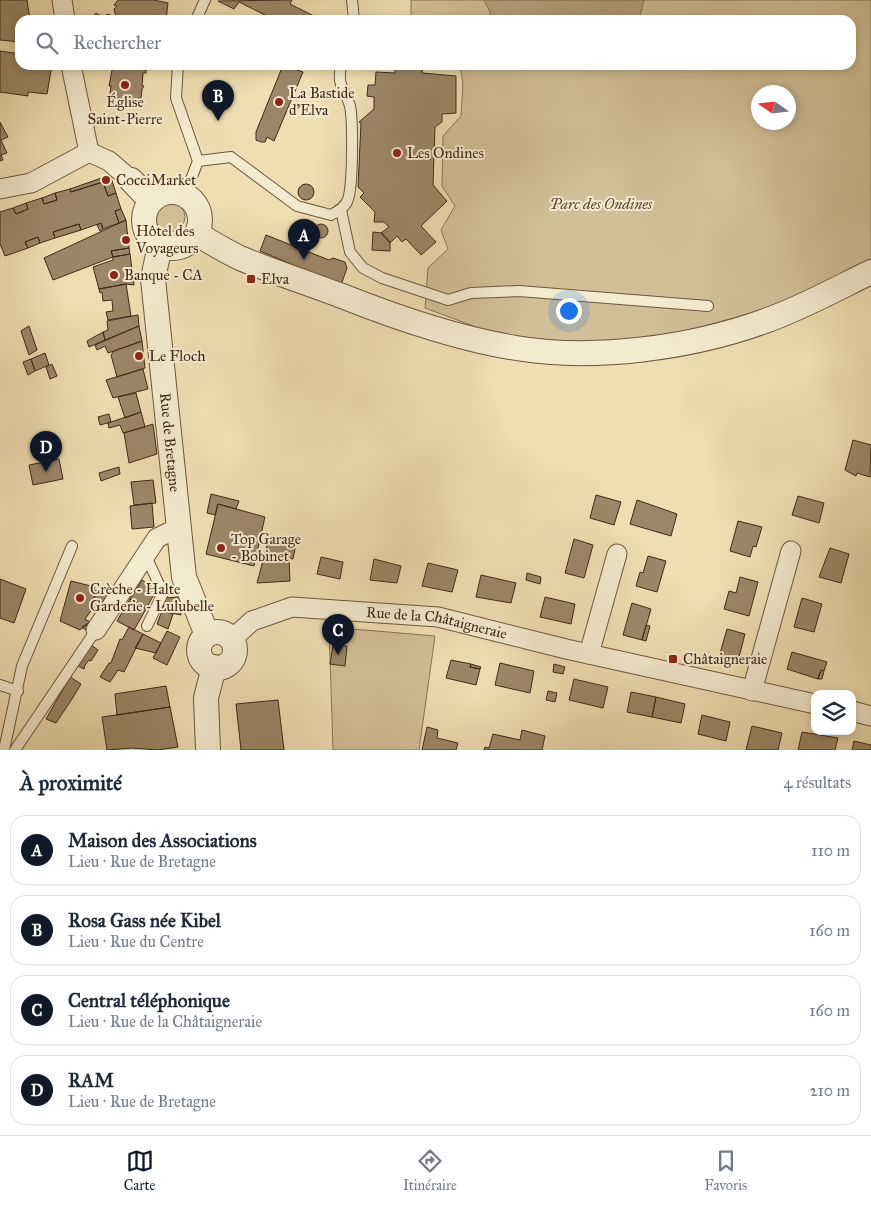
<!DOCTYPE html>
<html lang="fr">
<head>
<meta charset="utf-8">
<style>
  body { margin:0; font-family:"IM FELL Great Primer",serif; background:#f2f2f3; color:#1f2937 }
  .controls { position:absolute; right:15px; bottom:15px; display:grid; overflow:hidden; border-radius:10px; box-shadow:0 2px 8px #0003 }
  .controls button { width:45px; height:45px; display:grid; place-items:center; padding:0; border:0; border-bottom:1px solid #e0e1e3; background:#fff; color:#1f2937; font:25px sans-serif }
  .compass { position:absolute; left:751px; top:85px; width:45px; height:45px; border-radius:50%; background:#fff; box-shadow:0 2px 8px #0003; rotate:284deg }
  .you { position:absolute; left:568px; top:310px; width:18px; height:18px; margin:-12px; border:4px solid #fff; border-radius:50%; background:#1a73e8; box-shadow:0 0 0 8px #1a73e833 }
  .badge { display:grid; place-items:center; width:32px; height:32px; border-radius:50%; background:#111827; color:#fff; font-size:16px; font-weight:700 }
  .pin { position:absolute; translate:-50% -41px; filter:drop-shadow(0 1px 2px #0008) }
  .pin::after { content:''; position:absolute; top:26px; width:18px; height:15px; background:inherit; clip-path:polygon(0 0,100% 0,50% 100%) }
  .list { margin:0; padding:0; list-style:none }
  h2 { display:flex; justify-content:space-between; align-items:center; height:65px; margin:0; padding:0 20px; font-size:21px }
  h2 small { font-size:16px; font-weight:400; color:#747a83 }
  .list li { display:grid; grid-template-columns:32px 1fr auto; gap:15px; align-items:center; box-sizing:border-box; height:70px; margin:0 10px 10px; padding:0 10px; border:1px solid #e0e1e3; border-radius:15px }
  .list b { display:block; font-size:19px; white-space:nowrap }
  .list p { margin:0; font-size:16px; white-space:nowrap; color:#747a83 }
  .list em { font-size:16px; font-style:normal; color:#747a83 }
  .icon { flex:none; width:28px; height:28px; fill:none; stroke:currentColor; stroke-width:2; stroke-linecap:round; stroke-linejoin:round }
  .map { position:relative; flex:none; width:871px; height:750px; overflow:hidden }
  .search { position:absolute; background:#fff; box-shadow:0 2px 8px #0003; left:15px; right:15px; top:15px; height:55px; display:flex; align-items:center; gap:12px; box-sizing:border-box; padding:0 18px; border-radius:15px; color:#747a83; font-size:19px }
  .sheet { height:385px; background:#fff }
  nav { display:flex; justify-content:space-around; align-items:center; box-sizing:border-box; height:70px; border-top:1px solid #e0e1e3; background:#fff; font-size:14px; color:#747a83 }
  nav a { display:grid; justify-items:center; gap:2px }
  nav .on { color:#111827 }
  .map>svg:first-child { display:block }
</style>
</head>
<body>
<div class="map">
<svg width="871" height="750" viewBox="0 0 871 750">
  <rect width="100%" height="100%" fill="#eedeb2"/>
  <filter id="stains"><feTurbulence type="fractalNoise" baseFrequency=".004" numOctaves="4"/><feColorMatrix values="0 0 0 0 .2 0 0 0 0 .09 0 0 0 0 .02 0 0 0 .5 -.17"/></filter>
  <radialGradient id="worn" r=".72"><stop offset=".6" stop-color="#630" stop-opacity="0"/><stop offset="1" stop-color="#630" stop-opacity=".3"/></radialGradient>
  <!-- green -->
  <path fill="#d1bf97" stroke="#897456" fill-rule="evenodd" d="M411,0H871V262L795,301L650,341L607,344L503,337L425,308L428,268L448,249L441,230L455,206L442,186L443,136L461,116L463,83L460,67L430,65H851V20H411ZM758,92H788V122H758Z
    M155 217a15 15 0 1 1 30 0a15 15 0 1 1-30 0Z
    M329,627L435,636L419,750H333Z"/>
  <!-- water -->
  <path fill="#b3a07d" stroke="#857054" d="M484,0H644L639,20H490V12Z"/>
  <!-- building -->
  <path fill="#9b8767" stroke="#412816" d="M0,0H27L30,20H20V42L0,40Z
    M118,0H154L168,3L166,20H95L94,15L96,13L99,15L107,16V14L116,17L114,9L117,6L114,5Z
    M292,0L290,4L322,20H265L267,16L239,2L234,9L218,1Z
    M0,51L20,54V65H52L47,94L28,92V96L0,92Z
    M113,65H144V70H146V73H143L142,86H144L142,89L141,98L143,101L107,97L110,94L111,86H109L112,70L110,67Z
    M283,65L303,72L274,141L267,137L265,142H261L256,140V132Z
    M395,65L423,66L422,73L456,76V113L442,114V122L435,127L433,185L447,201L421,226L436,242L421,255L406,239L402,242L397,236L390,243L381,233L389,227L384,222H374L375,212L360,197L364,193L358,187L361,123L359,122L374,109V97L367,96L368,85H375L376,72L395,73Z
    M0,122L8,137L1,140L7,153L1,155L3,160L0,161Z
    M110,175L116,193L108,196L103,182L71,192L70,189Z
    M103,182L108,196L116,193L121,209L115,211L119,223L103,229L101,223L81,230L79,224L53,232L55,238L40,243L38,237L25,242L28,248L5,256L0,244V212L13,208L16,214L28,209L26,203L42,198L44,204L57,200L55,193L70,189L71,192Z
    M298 192a8 8 0 1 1 16 0a8 8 0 1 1-16 0Z
    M55,193L57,200L44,204L42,198Z
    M26,203L28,209L16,214L13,208Z
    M121,209L126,220L119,223L115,211Z
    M126,220L129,248L111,251L113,257L53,280L44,258Z
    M101,223L103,229L100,231L97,225Z
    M79,224L81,230L55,238L53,232Z
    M314 231a7 7 0 1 1 14 0a7 7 0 1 1-14 0Z
    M373,232L382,233L390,242V251L372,250Z
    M266,235L329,260L333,258L345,262L347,268L341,285L260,251Z
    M38,237L40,243L28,248L25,242Z
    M129,248L130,254L113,257L111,251Z
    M130,254L134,285L126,284L99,289L93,267L113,260V257Z
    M126,284L131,316L108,320L106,312L113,311L112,300L103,301L102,292L100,293L99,289Z
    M138,315L139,326L105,340L103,332L108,330L107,321Z
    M29,326L37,350L29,355L21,331Z
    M139,326L142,341L108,353L105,346L97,350L95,345Z
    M103,332L105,340L89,347L87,341Z
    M142,341L145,368L117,377L111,355L114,351Z
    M45,353L49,365L35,371L31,359Z
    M31,359L35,371L28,375L23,362Z
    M52,364L57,376L50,379L46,367Z
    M143,369L148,389L113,398L106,380Z
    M136,393L141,412L125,418L118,397Z
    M141,412L145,427L123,433L120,425L109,428L108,423Z
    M109,414L111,422L100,425L98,417Z
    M153,424L157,454L129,463L124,433Z
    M853,440L871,445L870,477L857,473L856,476L845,470Z
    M59,459L63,479L33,485L29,465Z
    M119,467L120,474L101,481L99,473Z
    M153,480L156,503L134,505L131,482Z
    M211,494L239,501L236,509L218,504L215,515L207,513Z
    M596,495L621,502L614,525L590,518Z
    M798,496L824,503L819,523L792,515Z
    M637,500L677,514L671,536L630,524Z
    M152,503L154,527L132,529L130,506Z
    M218,504L265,517L254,566L206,554Z
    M738,521L762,527L756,547L753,546L750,557L730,551Z
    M269,538L296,544L293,559L289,558L290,581L257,583Z
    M574,539L593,545L584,578L565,573Z
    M830,548L849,554L841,583L819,577Z
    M648,556L666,561L657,592L636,586L640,572L643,573Z
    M321,557L343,562L340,579L317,574Z
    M374,559L401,566L397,583L370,580Z
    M428,563L458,570L452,592L422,586Z
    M527,573L541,577L540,584L526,580Z
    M481,575L516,583L511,603L476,597Z
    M740,577L758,582L749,616L724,609L729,591L736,593Z
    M0,579L26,589L14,623L0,618Z
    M142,580L157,589L146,609L130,599Z
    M71,581L95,587L94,590L98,591L89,606L93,608L85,619L90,622L80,630L60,621Z
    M100,587L110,594L99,612L89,606Z
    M178,597L181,615L162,611L166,598Z
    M545,597L575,604L571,624L540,617Z
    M802,598L822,604L814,632L794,627Z
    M130,599L146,609L134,630L117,621Z
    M632,603L651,609L642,640L623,635Z
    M162,611L173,614L168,629L157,624Z
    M90,622L93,625L88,632L82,627Z
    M646,625L650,626L646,641L642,640Z
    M129,627L143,634L124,672L118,670L110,682L100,677L109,663H111L120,639L122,640Z
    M727,629L745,634L738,661L719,657Z
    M167,631L180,637L167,665L153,658Z
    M143,634L161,643L156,653L135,648Z
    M91,645L98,650L91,661L89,660L85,665L84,669L78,666Z
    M333,645L347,646L345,666L330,664Z
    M792,652L827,662L824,671L821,670L818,679L787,669Z
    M451,660L471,664L470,667L480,669L476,685L446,678Z
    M500,663L534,671L530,693L495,685Z
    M471,664L481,667L480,669L470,667Z
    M554,664L565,667L563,674L553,672Z
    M821,670L824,671L822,679H818Z
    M70,677L81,684L72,699L56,723L46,719Z
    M574,679L608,687L603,708L569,700Z
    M166,686L170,707L117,715L115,694Z
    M548,691L557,693L555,702L546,700Z
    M631,692L656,697L652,717L627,712Z
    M656,697L685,704L681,723L652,717Z
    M278,700L284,750H241L236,704Z
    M170,707L178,747L158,750L132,748L107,750L102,717Z
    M702,715L730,722L726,741L698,734Z
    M752,726L782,733L778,750H746Z
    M427,727L438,730L437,738L458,743L456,750H422Z
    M522,730L545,736L542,750H484L485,747L489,748L493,734L520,740Z
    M802,732L838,738L835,750H798Z
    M854,741L871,745V750H852Z"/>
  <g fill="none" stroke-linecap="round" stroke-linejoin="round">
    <!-- service casing -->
    <g stroke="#6c563d" stroke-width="12">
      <path id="service" d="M352,0L354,20
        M196,20L205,0
        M178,65L176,98L198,161L185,195
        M198,161L231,157L297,206L331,215C338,211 346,207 348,199C353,185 353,120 350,106C344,85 337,89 341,65
        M341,210L350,252L363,268L382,278L448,300L471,293L519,291L708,306
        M145,554L163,593L147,626
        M0,685L18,691
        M4,750L22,666L72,546
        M15,750L96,630"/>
    </g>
    <!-- minor casing -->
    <g stroke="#6c563d" stroke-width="21">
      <g id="minor">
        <path d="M62,0L65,20"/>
        <path d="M71,65L89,152"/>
        <path d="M89,152L109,161L131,180"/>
        <path d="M0,189L31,183L89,152"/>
        <path d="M96,630L157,538L178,528"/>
        <path id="s1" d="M232,639L252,621L292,607L438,617L566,649L815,704"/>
        <path d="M589,654L617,554"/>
        <path d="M752,691L791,551"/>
        <path d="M852,711L871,716"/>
      </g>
    </g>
    <!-- tertiary casing -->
    <g stroke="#6c563d" stroke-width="26">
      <g id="tertiary">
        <path d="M131,180L151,201"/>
        <circle cx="172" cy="220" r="28"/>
        <path d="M197,234C211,242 225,251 240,258C273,272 308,283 342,296C395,317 459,339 516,348C594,361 691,348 765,321C802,308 836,289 871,272"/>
        <path id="s2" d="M160,245L153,279L184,577L207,635"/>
        <circle cx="217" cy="650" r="18"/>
        <path d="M208,750L206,698L214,667"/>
      </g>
    </g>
    <!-- service -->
    <use href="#service" stroke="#f4eacd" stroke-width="10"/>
    <!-- minor -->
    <use href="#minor" stroke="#f4eacd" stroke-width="19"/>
    <!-- tertiary -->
    <use href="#tertiary" stroke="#f4eacd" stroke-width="24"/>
  </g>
  <!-- markers -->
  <g fill="#8f2418" stroke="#f4eacd" stroke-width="2">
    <circle cx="125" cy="85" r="5"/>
    <circle cx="279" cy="102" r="5"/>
    <circle cx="397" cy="153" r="5"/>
    <circle cx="106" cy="180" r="5"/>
    <circle cx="126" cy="240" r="5"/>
    <circle cx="114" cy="275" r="5"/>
    <rect x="246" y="274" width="10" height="10" rx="2.5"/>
    <circle cx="139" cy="356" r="5"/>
    <circle cx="221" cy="548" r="5"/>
    <circle cx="80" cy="598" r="5"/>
    <rect x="668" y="654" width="10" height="10" rx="2.5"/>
  </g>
  <g text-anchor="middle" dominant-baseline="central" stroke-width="4" stroke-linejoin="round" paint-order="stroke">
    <!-- poi labels -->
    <g font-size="15" fill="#412816" stroke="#f4eacd" text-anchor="start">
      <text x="289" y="93">La Bastide<tspan x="289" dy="17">d'Elva</tspan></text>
      <text x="125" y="102" text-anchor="middle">Église<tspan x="125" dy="17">Saint-Pierre</tspan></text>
      <text x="407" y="153">Les Ondines</text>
      <text x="116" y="180">CocciMarket</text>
      <text x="136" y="231">Hôtel des<tspan x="136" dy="17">Voyageurs</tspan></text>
      <text x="124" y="275">Banque - CA</text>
      <text x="261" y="279">Elva</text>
      <text x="149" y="356">Le Floch</text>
      <text x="231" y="539">Top Garage<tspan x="231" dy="17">- Bobinet</tspan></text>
      <text x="90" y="589">Crèche - Halte<tspan x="90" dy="17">Garderie - Lulubelle</tspan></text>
      <text x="683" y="659">Châtaigneraie</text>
    </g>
    <!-- park labels -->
    <g font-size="15" font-style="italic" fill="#5e4630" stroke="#f4eacd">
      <text x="601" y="204">Parc des Ondines</text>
    </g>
    <!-- street labels -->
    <g font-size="15" fill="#412816" stroke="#f4eacd">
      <text stroke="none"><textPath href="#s2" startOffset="199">Rue de Bretagne</textPath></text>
      <text stroke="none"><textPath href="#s1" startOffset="215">Rue de la Châtaigneraie</textPath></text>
    </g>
  </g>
  <rect width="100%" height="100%" filter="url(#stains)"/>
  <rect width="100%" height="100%" fill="url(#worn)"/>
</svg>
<div class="controls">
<button><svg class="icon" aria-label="layers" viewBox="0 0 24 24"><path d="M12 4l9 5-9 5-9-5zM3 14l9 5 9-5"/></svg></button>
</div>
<svg class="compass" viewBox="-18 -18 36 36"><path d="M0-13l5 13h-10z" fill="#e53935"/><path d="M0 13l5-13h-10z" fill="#747a83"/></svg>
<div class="you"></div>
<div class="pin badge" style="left:304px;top:260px">A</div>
<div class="pin badge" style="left:218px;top:121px">B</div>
<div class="pin badge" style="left:338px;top:655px">C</div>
<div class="pin badge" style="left:46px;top:472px">D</div>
<div class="search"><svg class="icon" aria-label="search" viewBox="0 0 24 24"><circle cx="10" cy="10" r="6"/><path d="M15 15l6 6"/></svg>Rechercher</div>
</div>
<section class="sheet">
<h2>À proximité<small>4 résultats</small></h2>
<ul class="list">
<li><span class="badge">A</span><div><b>Maison des Associations</b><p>Lieu · Rue de Bretagne</p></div><em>110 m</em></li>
<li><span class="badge">B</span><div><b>Rosa Gass née Kibel</b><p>Lieu · Rue du Centre</p></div><em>160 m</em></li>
<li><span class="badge">C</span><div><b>Central téléphonique</b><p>Lieu · Rue de la Châtaigneraie</p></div><em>160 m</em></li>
<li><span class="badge">D</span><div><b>RAM</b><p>Lieu · Rue de Bretagne</p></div><em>210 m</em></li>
</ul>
</section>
<nav>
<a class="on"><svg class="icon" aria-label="map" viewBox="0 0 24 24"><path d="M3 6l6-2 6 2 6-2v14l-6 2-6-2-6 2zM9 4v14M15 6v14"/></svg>Carte</a>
<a><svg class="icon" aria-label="directions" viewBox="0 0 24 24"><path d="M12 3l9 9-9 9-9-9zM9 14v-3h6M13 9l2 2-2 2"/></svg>Itinéraire</a>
<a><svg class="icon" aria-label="saved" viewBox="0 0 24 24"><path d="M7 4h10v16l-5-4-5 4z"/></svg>Favoris</a>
</nav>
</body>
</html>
